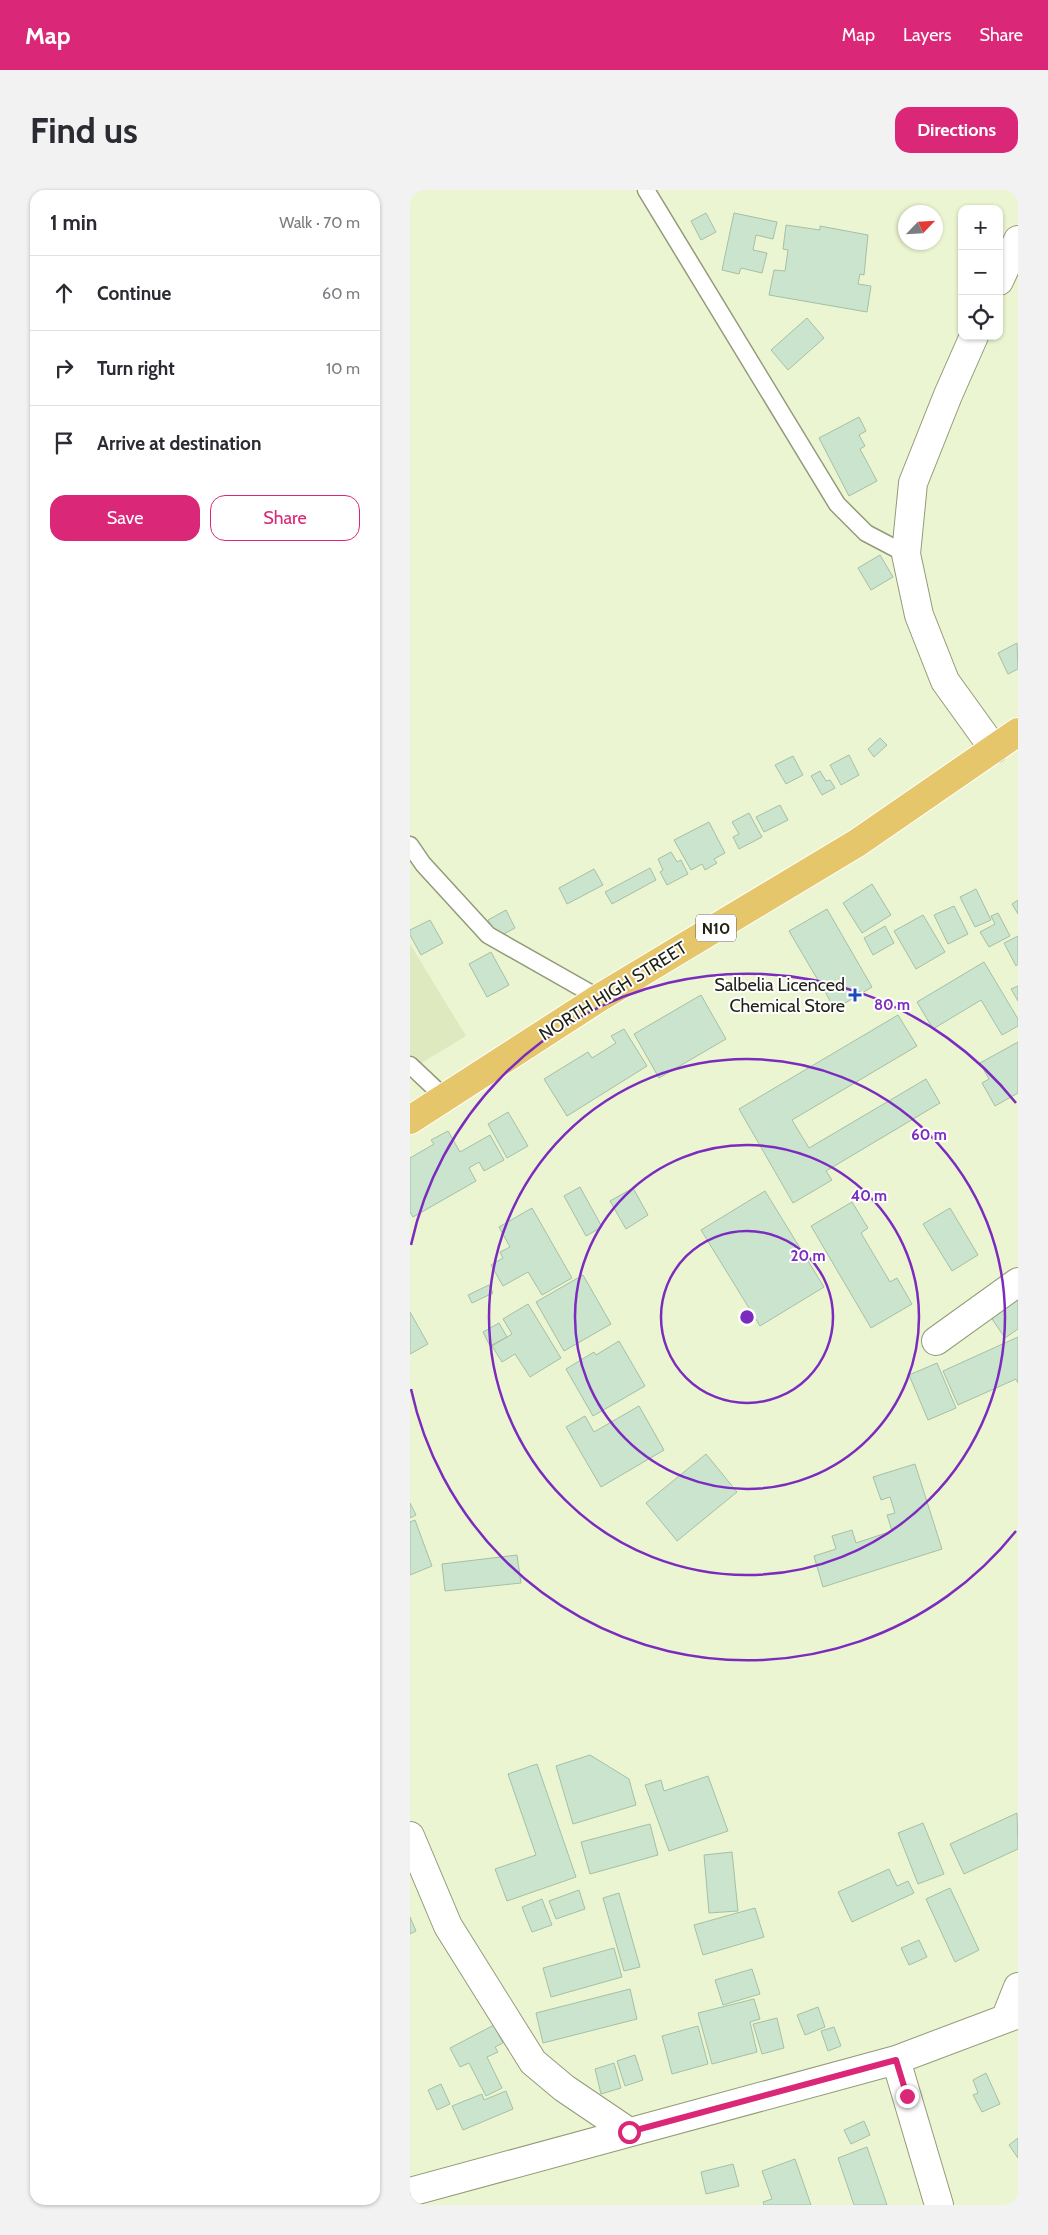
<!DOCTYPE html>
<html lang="en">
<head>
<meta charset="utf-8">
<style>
  body { margin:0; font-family:Cabin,sans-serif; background:#f2f2f3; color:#2b2b33 }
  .controls { position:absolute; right:15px; top:15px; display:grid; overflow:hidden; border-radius:10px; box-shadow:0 1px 4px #0004 }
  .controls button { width:45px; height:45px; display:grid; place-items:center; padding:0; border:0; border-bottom:1px solid #e1e1e2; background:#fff; color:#2b2b33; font:25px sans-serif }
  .compass { position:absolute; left:488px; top:15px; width:45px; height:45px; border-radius:50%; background:#fff; box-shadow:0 1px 4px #0004; rotate:65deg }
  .stop { position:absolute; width:15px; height:15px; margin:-11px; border:4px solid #db2777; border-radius:50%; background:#fff }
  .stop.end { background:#db2777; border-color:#fff; box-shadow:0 1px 5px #0008 }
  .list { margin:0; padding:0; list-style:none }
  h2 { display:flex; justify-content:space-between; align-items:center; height:65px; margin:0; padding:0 20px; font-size:21px }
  h2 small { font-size:16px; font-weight:400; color:#7c7c81 }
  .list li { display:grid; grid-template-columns:32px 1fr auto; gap:15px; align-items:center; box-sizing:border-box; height:75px; padding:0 20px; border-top:1px solid #e1e1e2 }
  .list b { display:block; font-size:19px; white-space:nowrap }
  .list em { font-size:16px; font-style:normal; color:#7c7c81 }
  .actions { display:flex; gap:10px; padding:15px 20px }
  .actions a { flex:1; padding:11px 0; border:1px solid #db2777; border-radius:15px; text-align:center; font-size:18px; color:#db2777 }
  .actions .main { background:#db2777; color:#fff }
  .icon { flex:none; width:28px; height:28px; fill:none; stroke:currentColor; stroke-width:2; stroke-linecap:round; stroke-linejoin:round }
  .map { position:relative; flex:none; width:608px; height:2015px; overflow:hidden; border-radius:15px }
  header { display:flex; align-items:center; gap:30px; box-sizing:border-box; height:70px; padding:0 25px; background:#db2777; color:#fff }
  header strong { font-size:24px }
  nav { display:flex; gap:28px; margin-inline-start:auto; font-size:18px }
  .intro { display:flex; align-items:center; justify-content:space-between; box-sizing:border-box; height:120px; padding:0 30px }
  h1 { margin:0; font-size:35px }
  .button { padding:12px 22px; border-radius:15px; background:#db2777; color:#fff; font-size:18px; font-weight:700 }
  main { display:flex; gap:30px; padding:0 30px }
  aside { flex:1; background:#fff; border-radius:15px; box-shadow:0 1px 4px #0004 }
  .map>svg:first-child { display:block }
</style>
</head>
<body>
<header>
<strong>Map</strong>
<nav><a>Map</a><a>Layers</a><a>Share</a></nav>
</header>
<div class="intro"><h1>Find us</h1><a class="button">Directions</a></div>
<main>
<aside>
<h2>1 min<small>Walk · 70 m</small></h2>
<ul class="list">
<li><svg class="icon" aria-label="ahead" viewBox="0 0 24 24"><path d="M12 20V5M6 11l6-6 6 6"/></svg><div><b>Continue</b></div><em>60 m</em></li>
<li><svg class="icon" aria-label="right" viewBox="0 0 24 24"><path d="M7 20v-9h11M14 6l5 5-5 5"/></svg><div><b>Turn right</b></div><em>10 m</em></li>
<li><svg class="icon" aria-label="arrive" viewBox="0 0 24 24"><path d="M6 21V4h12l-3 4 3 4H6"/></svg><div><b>Arrive at destination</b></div></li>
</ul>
<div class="actions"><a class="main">Save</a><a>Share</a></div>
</aside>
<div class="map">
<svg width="608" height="2015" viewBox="0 0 608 2015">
  <rect width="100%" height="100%" fill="#ecf5d1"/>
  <!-- built -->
  <path fill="#dee9bf" d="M0,754L56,846L0,880Z"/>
  <!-- building -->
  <path fill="#cbe4cd" stroke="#a4c0a6" d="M296,23L306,42L291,50L281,31Z
    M324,23L367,32L363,49L346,45L343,60L357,63L352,83L331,78L329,84L312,80Z
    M376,35L410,40V36L458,45L454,85L450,84L448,94L461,96L457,122L359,105L364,80L375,81L378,60L373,59Z
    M397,128L414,148L378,180L361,160Z
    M449,227L456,241L449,245L455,256L450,259L467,291L439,306L409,248Z
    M470,365L483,387L461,400L448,378Z
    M607,453L608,479L598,484L588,463Z
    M470,548L477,555L464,567L458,559Z
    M439,565L449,585L431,595L420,575Z
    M383,566L393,585L376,594L365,575Z
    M410,581L416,591L420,590L425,598L412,605L401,586Z
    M370,615L378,630L354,642L346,627Z
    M339,623L352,647L329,659L323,647L329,644L322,632Z
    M299,632L315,663L304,669L307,673L295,680L292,674L281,680L264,650Z
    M261,662L267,672L271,670L278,684L257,695L250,682L253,680L248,669Z
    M240,678L246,690L202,714L195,702Z
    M184,679L193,695L157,714L149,698Z
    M462,694L481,725L452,743L433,713Z
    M566,699L581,730L565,737L550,707Z
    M608,710V724L602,714Z
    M544,716L558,744L538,754L524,725Z
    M417,719L462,797L425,819L379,741Z
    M96,720L105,738L88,747L78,730Z
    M588,723L600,746L579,757L570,742L585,734L581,726Z
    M513,725L535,762L506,779L484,741Z
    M20,730L33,753L11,765L0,745V740Z
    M475,736L484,753L463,765L454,748Z
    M608,746V774L606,776L594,753Z
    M81,762L99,795L77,807L59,774Z
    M574,772L608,829V836L592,845L571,810L523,839L507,812Z
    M608,796V811L601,799Z
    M291,805L316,849L249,888L224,844Z
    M488,825L507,856L382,930L399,958L516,889L530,913L416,981L422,990L383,1013L329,919Z
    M214,839L237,876L157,926L134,889L178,862L182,868L206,853L201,846Z
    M608,852V903L585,916L572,893L579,889L570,873Z
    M98,922L118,956L97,968L78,934Z
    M38,941L50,962L80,945L94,970L74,981L69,972L59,978L66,991L3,1027L0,1022V968L24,954L21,950Z
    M170,997L192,1037L176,1046L154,1006Z
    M223,998L238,1025L216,1039L200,1011Z
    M355,1001L414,1097L350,1136L291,1040Z
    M442,1012L458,1038L451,1043L480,1092L487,1088L502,1114L461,1138L401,1036Z
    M122,1018L162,1088L132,1105L118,1082L93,1096L81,1075L93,1068L90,1062L100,1057L89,1037Z
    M540,1018L568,1065L542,1081L513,1034Z
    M173,1085L201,1134L154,1161L126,1112Z
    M79,1095L83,1103L62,1113L58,1105Z
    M608,1102V1139L595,1148L578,1123Z
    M118,1114L151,1168L120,1187L105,1164L92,1172L82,1156L102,1144L93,1129Z
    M0,1122L18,1154L0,1164Z
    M89,1133L97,1147L80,1156L73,1142Z
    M608,1147V1193L606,1189L548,1215L533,1181Z
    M209,1151L235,1196L183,1226L156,1179L184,1162L186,1165Z
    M527,1173L546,1218L518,1230L499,1185Z
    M229,1216L254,1260L191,1297L156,1237L175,1226L184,1242Z
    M296,1264L327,1302L267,1351L236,1313Z
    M505,1274L532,1359L413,1397L404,1366L426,1359L422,1346L442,1340L446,1353L482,1341L477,1325L485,1323L480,1307L471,1310L463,1287Z
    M0,1313L6,1325L0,1328Z
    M5,1330L22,1376L0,1385V1332Z
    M107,1365L111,1393L35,1401L32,1374Z
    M180,1565L219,1589L226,1615L163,1634L146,1576Z
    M127,1574L166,1687L97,1711L85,1679L126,1665L98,1584Z
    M298,1586L318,1641L259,1661L235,1595L251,1590L254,1601Z
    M607,1623L608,1659L554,1684L540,1654Z
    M513,1633L534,1684L508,1694L488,1643Z
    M240,1634L248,1665L180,1684L171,1652Z
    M322,1662L328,1721L299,1723L294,1665Z
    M479,1679L487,1696L498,1691L504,1703L442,1732L428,1702Z
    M540,1698L569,1760L545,1772L516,1709Z
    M169,1700L175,1719L146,1729L139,1711Z
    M209,1703L230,1777L214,1781L193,1708Z
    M132,1709L142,1735L122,1742L112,1717Z
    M345,1718L354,1747L293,1765L284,1735Z
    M0,1727L6,1741L0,1744Z
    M509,1750L517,1767L499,1775L491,1758Z
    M204,1758L212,1787L141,1807L133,1778Z
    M342,1779L350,1804L313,1815L305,1790Z
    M220,1799L227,1829L133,1853L126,1823Z
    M344,1809L350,1829L340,1832L347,1862L302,1874L288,1823Z
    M408,1817L415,1837L395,1845L387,1825Z
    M367,1828L374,1858L352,1864L343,1834Z
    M84,1835L93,1853L85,1857L88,1862L77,1867L92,1898L76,1906L59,1873L50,1877L40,1858Z
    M288,1836L298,1874L262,1884L252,1846Z
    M424,1837L431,1856L418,1861L411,1841Z
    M225,1865L233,1890L215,1896L207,1871Z
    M204,1873L211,1898L191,1904L185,1879Z
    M576,1883L590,1914L572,1922L563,1905L568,1903L563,1890Z
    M31,1894L40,1914L27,1920L18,1900Z
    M96,1901L103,1919L53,1940L42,1916L72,1904L74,1910Z
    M454,1931L460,1945L441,1954L434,1940Z
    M608,1948V1968L599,1955Z
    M457,1957L477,2015H444L428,1968Z
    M385,1969L401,2015H354L353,2012L362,2009L352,1981Z
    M323,1974L329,1996L296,2004L291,1982Z"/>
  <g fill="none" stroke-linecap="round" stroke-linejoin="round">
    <!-- service casing -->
    <g stroke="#939b7a" stroke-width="19">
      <path id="service" d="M236,0L427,314L456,343L496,364
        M0,655L13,674L78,745L189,808
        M0,875L35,908"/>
    </g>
    <!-- minor casing -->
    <g stroke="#939b7a" stroke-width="30">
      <path id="minor" d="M589,91L608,50
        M564,146L538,205L503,293L496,364L509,425L535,491L584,559
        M526,1151L608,1092
        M0,1646L38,1736L123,1872L154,1898L219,1942
        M596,1827L608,1797
        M486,1870L529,2015
        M0,2002L486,1870L608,1824"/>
    </g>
    <!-- trunk casing -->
    <g stroke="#fff" stroke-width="30">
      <path id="trunk" d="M0,930L189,808L447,653L608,542"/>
    </g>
    <!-- service -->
    <use href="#service" stroke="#fff" stroke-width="16"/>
    <!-- minor -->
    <use href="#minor" stroke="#fff" stroke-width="28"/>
    <!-- trunk -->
    <use href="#trunk" stroke="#e6c66a" stroke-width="28"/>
  </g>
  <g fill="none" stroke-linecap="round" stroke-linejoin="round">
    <!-- route -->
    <path stroke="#db2777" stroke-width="6" d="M219,1942L486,1870L497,1906"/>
  </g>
  <!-- distance rings -->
  <g fill="none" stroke="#7b2cbf" stroke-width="2.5">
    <circle cx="337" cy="1127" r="86"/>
    <circle cx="337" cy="1127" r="172"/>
    <circle cx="337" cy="1127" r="258"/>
    <path d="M606 1341A344 344 0 0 1 1 1199M1 1055A344 344 0 0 1 606 913"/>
  </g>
  <!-- markers -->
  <path fill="#1a4bb8" stroke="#fff" stroke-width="2" d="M442.5 797.5h5v5h5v5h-5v5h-5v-5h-5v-5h5z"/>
  <g text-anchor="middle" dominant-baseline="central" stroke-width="4" stroke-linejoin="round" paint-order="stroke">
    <!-- shield labels -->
    <rect fill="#fff" stroke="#62645a" stroke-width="1" x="286" y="724.5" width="40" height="27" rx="4"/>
    <g font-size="16" font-weight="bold" fill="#1e2114">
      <text x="306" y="738">N10</text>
    </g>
    <!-- poi labels -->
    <g font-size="18" fill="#1e2114" stroke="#fff" text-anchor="end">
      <text x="435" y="795">Salbelia Licenced<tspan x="435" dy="21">Chemical Store</tspan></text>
    </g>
    <!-- street labels -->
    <g font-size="18" fill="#1e2114" stroke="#fff">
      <text transform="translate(203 801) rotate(-32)">NORTH HIGH STREET</text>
    </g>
  </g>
  <circle cx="337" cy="1127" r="8" fill="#7b2cbf" stroke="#fff" stroke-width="2.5"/>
  <g font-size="15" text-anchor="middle" font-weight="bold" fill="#7b2cbf" stroke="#fff" stroke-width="4" stroke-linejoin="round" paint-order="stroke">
    <text x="482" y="820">80 m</text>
    <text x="519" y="950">60 m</text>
    <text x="459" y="1011">40 m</text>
    <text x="398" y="1071">20 m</text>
  </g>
</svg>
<div class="controls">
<button>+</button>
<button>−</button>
<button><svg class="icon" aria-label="locate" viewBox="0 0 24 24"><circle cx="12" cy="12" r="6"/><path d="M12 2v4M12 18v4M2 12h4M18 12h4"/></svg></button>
</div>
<svg class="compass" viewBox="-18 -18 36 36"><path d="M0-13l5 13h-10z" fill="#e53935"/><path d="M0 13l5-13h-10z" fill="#7c7c81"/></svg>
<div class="stop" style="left:219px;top:1942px"></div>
<div class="stop end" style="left:497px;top:1906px"></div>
</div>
</main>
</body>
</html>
